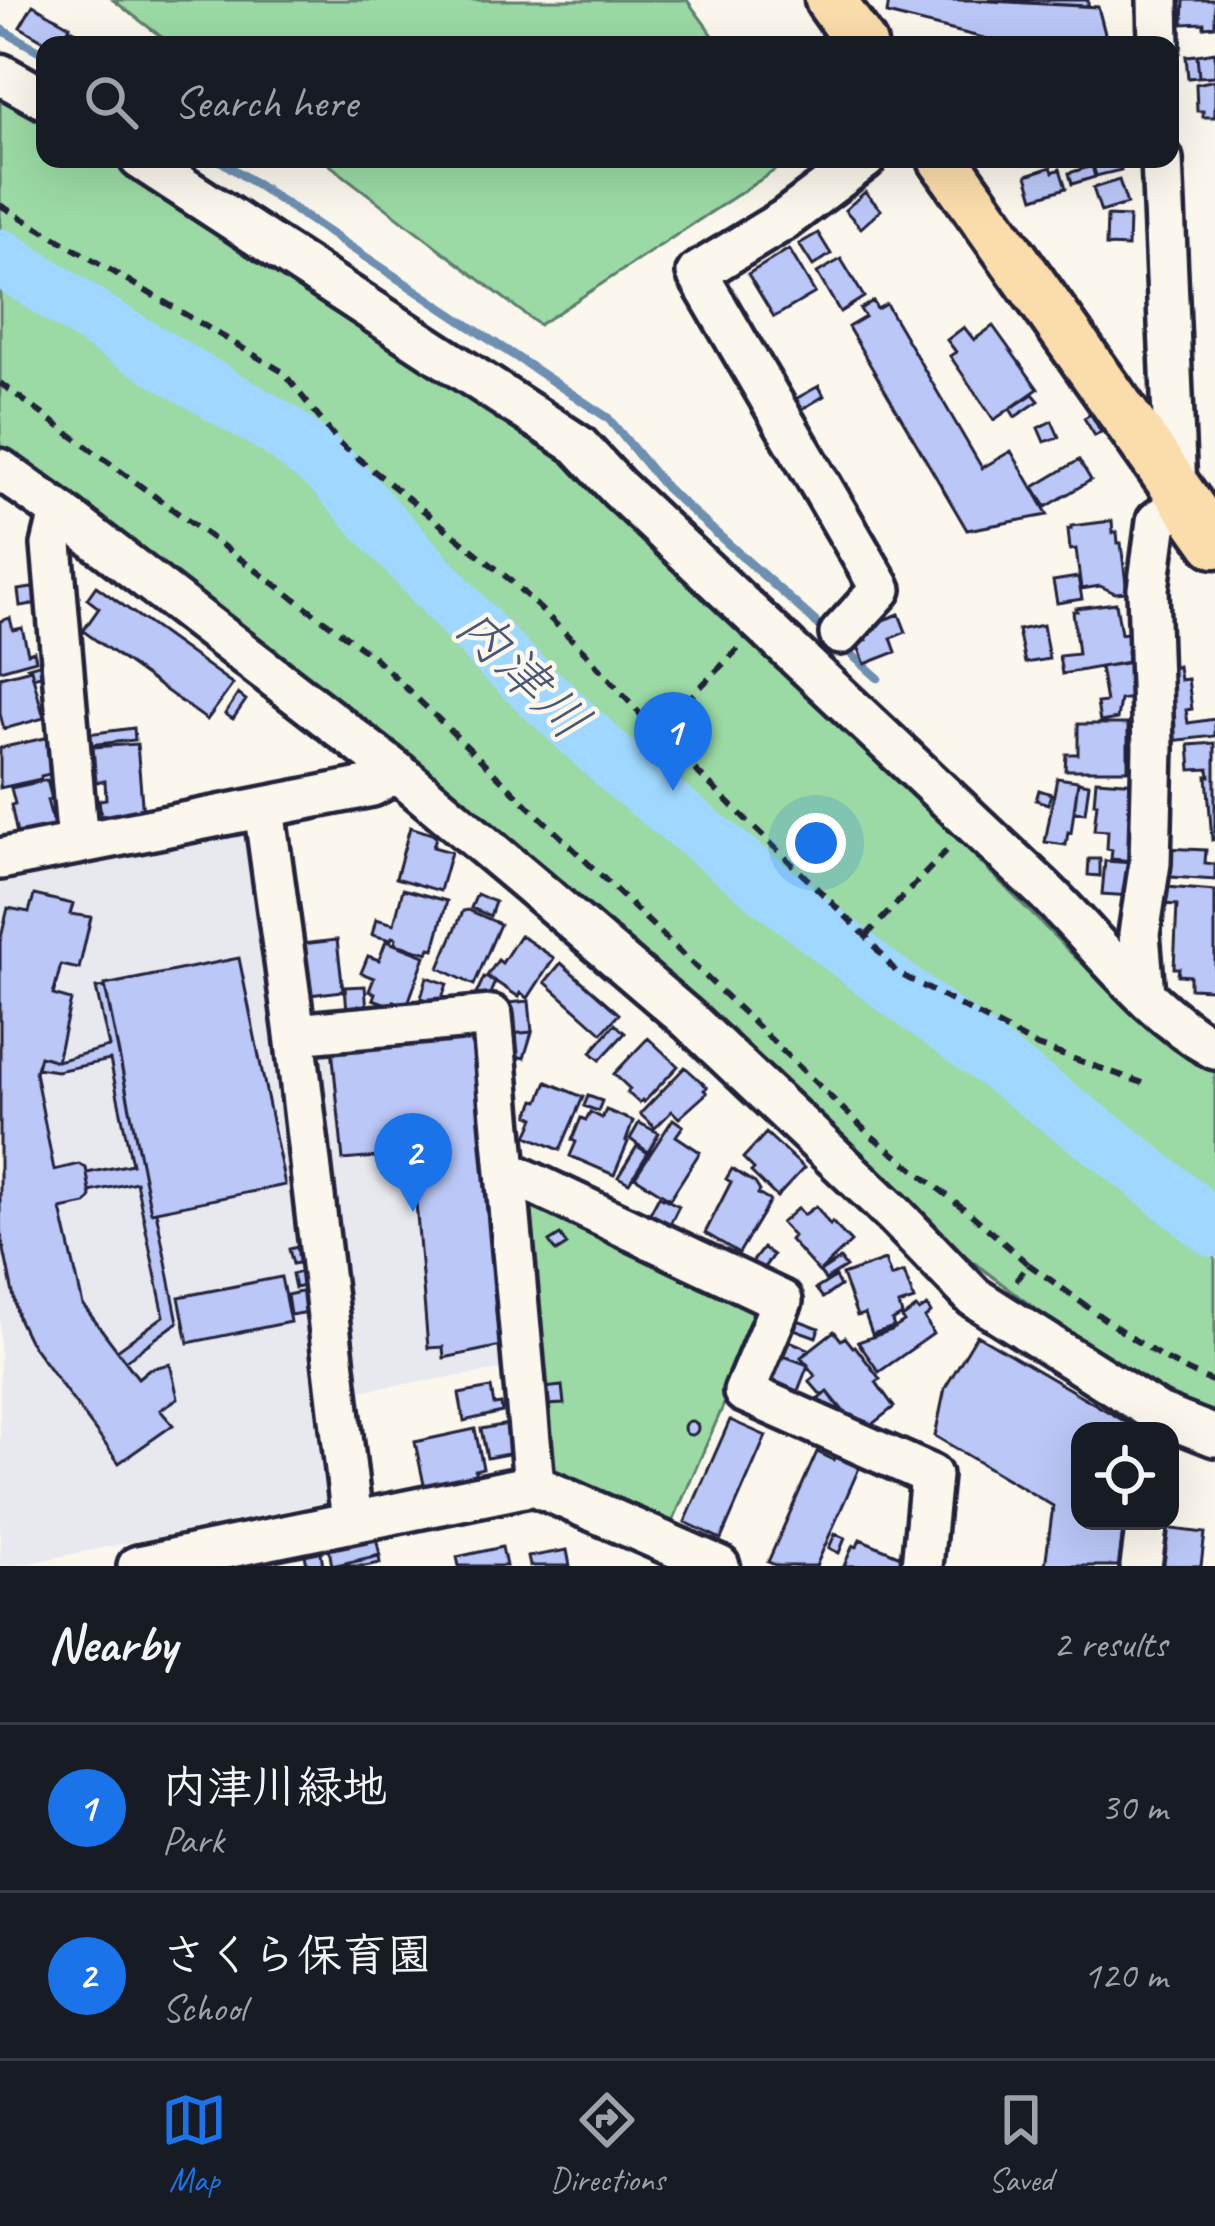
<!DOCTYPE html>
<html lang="en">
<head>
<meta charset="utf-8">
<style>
  body { margin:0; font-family:Caveat,"Klee One",sans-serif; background:#242831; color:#f1f3f6 }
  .controls { position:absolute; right:36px; bottom:36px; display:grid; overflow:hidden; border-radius:24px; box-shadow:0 12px 48px #0002 }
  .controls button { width:108px; height:108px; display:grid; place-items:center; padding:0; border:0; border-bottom:3px solid #363941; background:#171b24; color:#f1f3f6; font:60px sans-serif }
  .you { position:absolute; left:816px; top:843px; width:42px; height:42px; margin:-30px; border:9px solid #fff; border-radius:50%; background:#1a73e8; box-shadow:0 0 0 18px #1a73e833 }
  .badge { display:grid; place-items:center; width:78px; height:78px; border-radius:50%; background:#1a73e8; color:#fff; font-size:39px; font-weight:700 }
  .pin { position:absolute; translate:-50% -99px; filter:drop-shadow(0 3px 6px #0008) }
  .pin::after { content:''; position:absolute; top:63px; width:42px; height:36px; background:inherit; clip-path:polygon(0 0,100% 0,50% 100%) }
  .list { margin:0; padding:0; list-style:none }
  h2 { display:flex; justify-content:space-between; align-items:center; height:156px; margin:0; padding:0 48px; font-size:51px }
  h2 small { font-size:39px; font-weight:400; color:#9ea1a6 }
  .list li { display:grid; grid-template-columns:78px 1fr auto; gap:36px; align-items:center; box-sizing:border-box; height:168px; padding:0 48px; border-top:3px solid #363941 }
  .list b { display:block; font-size:45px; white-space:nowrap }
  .list p { margin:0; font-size:39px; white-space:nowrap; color:#9ea1a6 }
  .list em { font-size:39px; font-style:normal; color:#9ea1a6 }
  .icon { flex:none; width:66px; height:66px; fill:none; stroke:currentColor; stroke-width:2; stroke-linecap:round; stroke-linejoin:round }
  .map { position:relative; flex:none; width:1215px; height:1566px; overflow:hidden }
  .search { position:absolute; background:#171b24; box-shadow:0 12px 48px #0002; left:36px; right:36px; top:36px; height:132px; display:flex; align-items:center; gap:30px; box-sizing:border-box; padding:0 42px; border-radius:24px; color:#9ea1a6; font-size:45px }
  .sheet { height:492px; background:#171b24 }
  nav { display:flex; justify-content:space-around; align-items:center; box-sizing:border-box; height:168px; border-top:3px solid #363941; background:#171b24; font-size:33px; color:#9ea1a6 }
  nav a { display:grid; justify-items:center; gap:6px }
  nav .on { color:#1a73e8 }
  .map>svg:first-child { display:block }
</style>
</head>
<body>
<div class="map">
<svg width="1215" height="1566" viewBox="0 0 1215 1566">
  <rect width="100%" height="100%" fill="#fbf7ec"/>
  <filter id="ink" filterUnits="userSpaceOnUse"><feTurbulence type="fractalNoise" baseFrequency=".00833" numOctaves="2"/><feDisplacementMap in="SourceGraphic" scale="24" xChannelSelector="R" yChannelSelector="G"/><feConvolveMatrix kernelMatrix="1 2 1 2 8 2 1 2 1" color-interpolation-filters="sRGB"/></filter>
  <g filter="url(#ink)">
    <!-- built -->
    <path fill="#e8e9ef" d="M241,826L254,834L336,1500L14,1566H0V875Z
      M482,1041L508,1369L351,1392L311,1055L318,1044Z"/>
    <!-- green -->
    <path fill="#9bdaa4" stroke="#5e7e70" stroke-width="3" d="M113,0H687L720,45H172Z
      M0,86L45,112V159H125L571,452L1077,959L1188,1043L1215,1058V1419L1087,1348L947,1242L228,623L0,449Z
      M322,159H792L539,325Z
      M523,1199L758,1304L762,1317L669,1530L553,1479Z"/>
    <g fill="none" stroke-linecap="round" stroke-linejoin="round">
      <!-- stream -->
      <path stroke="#6d8fb1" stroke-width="9" d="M0,29L45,54
        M218,159L608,418L666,488L829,634
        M842,646L878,678"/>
      <!-- river -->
      <path stroke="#9fd7ff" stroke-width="57" d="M0,257L115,332L283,432L330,469L498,653L625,773L877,974L1118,1151L1215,1229"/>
    </g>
    <!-- building -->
    <path fill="#bac7f7" stroke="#22223b" stroke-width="3" d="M889,0H971L1098,7L1108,45H1012L887,14Z
      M971,0H1088V6Z
      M1184,0H1215V26L1204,27V23L1183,24Z
      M33,5L70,26L60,45H51L20,27Z
      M71,29L86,37L82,45L63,44Z
      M1215,52V76L1199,77L1197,55Z
      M1197,55L1199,77L1188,78L1186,56Z
      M1215,80V117H1203V111H1197L1196,84Z
      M1117,159L1121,170L1096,176L1093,165Z
      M1092,166L1095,177L1072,184L1069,173Z
      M1051,167L1053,172L1060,169L1066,188L1034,198L1027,175Z
      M1119,180L1127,204L1101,212L1093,188Z
      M865,192L881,210L861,228L845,210Z
      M1107,216L1129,217L1128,247L1106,246Z
      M818,233L831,254L813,266L799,244Z
      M789,249L815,293L774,317L748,274Z
      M841,259L864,297L840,312L817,273Z
      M873,301L877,309L886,304L982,468L1011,451L1048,515L967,530L848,327L865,317L860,309Z
      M993,326L1038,389L994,420L950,356L956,352L947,340L964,327L974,340Z
      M819,386L824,396L796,413L790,402Z
      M1033,394L1039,401L1015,417L1010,409Z
      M1091,414L1101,432L1095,436L1084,418Z
      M1052,421L1059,437L1044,442L1038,428Z
      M1079,460L1091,480L1046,507L1034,487Z
      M1112,521L1113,533L1117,532L1118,543H1121L1127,592L1115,593L1100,586L1081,589L1076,549L1070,550L1068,529H1071V526Z
      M1078,577L1082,599L1057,603L1053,581Z
      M96,586L233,684L207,720L83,631L99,608L87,599Z
      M38,587L40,603L20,606L18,590Z
      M1116,603L1121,634L1136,631L1139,649L1127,651L1128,662L1062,674L1059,656L1078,654L1073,611H1077L1076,608Z
      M899,614L906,632L891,638L896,652L865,664L857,644L867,640L862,628Z
      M10,618L13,630L22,628L28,653L34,651L36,660L0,670V621Z
      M1043,625L1049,659L1025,663L1018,630Z
      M1172,659L1173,668L1178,666L1180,680L1188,679L1192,709L1186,710L1188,723L1215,719V736L1170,741L1157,661Z
      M45,662L48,673L33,677L31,669L28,667Z
      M1132,662L1138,697L1120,700L1117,719L1100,722L1097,703L1106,702L1100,667Z
      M31,669L44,718L4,729L0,714V677Z
      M238,694L246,700L233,719L225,714Z
      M1078,724H1128V770H1065L1066,754H1078Z
      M134,728L135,740L88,745L87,734Z
      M49,737L54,773L41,776V779L0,788V748Z
      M1128,743H1143V770H1128Z
      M1215,743V839L1212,840L1207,776H1210L1209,769L1191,770L1189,745Z
      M137,744L143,815L106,819L105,816H101L99,800L106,799L105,781L96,782L93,747Z
      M1057,778L1078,781L1071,833L1068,832L1066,845L1045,842Z
      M47,780L52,799L47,800L55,830L18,839L11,805L15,804L11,788Z
      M1096,780L1138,783L1134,861L1111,859L1112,850L1107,849L1108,831L1094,830L1097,803H1094Z
      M1078,782L1089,784L1085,813L1074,812Z
      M1039,790L1051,794L1048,804L1036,800Z
      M410,827L432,834L436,837L433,847L451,852L440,891L396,878Z
      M1163,848L1206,850L1205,863L1215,864V880L1157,876Z
      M1089,859H1100V876L1088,875Z
      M1105,861L1133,863L1131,896L1102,894Z
      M1154,886L1215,891V972L1211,989L1190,988V976L1178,975L1179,968H1174L1177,905L1161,904Z
      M403,889L447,901L434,949L430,948L428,953L395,944L396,938L392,937L391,940L372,935L376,919L394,924Z
      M477,894L495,902L490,916L471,908Z
      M34,895L73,904L70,914L91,917L79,969L61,965L53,995L71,1000L57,1061L40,1056L35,1072L54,1170L79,1164L86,1168L91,1197L86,1204L61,1209L83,1305L138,1378L149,1369L170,1364L178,1398L160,1410L173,1425L119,1463L29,1341L18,1318L0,1230V942L8,908L29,912Z
      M468,910L500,924L474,985L439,968L463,911Z
      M520,935L554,958L528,998L521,993L519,997L487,976L498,960L502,963Z
      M337,940L343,991L309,995L301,944Z
      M386,941L425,956L407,1006L394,1001L392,1006L373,999L375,993L369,991L374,978L361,973L368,956L379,960Z
      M239,958L285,1185L151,1212L105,985Z
      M561,963L619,1014L602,1033L545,982Z
      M427,977L447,984L440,1004L421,998Z
      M484,977L495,982L488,998L476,994Z
      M365,986L367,1010L347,1011L345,987Z
      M105,987L151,1212L156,1211L178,1322L125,1361L117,1350L164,1316L136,1182L90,1192L87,1173L132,1164L110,1060L57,1071L37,1068L40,1056L57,1061L109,1047L96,988Z
      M529,1001L532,1032L510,1034L508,1003Z
      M615,1024L625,1033L600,1060L591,1052Z
      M532,1032L524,1058L512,1055L510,1034Z
      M475,1037L501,1346L444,1358L443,1347L428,1348L412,1154L343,1160L332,1048Z
      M648,1038L678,1066L644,1102L642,1100L639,1103L627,1092L630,1089L614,1074Z
      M685,1067L707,1087L704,1090L707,1093L679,1118L672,1111L655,1128L640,1114Z
      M547,1082L583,1097L560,1150L527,1136L535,1118L529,1115L535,1100L539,1101Z
      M588,1096L602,1101L598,1111L584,1106Z
      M606,1110L633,1121L626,1141L628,1142L614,1175L570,1156L576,1142L572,1140L581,1118L586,1120L590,1112L602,1118Z
      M673,1119L683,1126L676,1136L700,1152L670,1199L635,1177Z
      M639,1123L659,1133L648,1152L630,1139Z
      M766,1133L804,1168L777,1197L751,1172L754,1169L743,1158Z
      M637,1146L648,1153L629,1183L618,1177Z
      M732,1169L755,1183L760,1191L758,1194L770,1201L739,1253L705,1233L731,1182L726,1179Z
      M659,1196L679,1206L670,1224L650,1213Z
      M816,1206L830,1225L832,1222L851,1242L819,1272L790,1240L793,1236L781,1223L798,1208L804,1215Z
      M560,1235L567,1245L556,1252L549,1242Z
      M301,1246L303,1262L293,1264L289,1249Z
      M763,1248L773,1255L760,1273L750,1265Z
      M840,1259L846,1267L825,1280L820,1272Z
      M885,1260L891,1277L904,1272L914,1300L899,1305L902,1315L892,1321L894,1327L872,1334L865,1314L857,1316L842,1275Z
      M306,1271L308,1285L295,1288L292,1274Z
      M281,1277L290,1322L188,1343L179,1297Z
      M835,1277L840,1286L823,1298L816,1289Z
      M305,1291L309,1312L290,1315L287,1295Z
      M927,1306L931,1313L925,1318L933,1334L879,1372L858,1342L892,1330L904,1322L902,1318L916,1308L919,1311Z
      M795,1319L819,1328L816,1337L791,1328Z
      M834,1331L841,1340L845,1337L853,1347L855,1346L880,1379L876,1382L894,1407L861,1433L828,1392L822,1396L809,1381L815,1376L801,1357Z
      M977,1335L1136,1428V1431H1080V1521H1124L1119,1566H1045L1053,1506L935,1436L945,1388Z
      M787,1340L811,1350L801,1357L808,1365L781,1355Z
      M781,1355L808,1365L797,1393L771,1382Z
      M562,1386L564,1404L546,1405L544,1388Z
      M491,1388L494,1405L501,1404L502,1412L464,1421L459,1394Z
      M828,1392L846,1417L830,1413L817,1400Z
      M730,1420L766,1436L721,1539L685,1522Z
      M684 1428a7 7 0 1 1 14 0a7 7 0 1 1-14 0Z
      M508,1424L513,1453L487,1458L481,1429Z
      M475,1429L483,1468L475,1470L477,1477L425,1489L415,1442Z
      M817,1452L834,1460L836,1455L860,1466L816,1566H778L768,1562Z
      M1164,1528L1205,1533L1201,1566H1159Z
      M375,1533L380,1555L332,1566L328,1543Z
      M835,1534L845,1538L839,1553L829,1548Z
      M860,1539L910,1560L909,1566H844L853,1545L857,1547Z
      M320,1545L323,1566H307L304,1548Z
      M502,1547L506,1566H459L457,1557Z
      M567,1550L570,1566H530L528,1557Z
      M379,1556L380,1563L365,1566H335Z"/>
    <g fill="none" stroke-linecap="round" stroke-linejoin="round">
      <!-- minor casing -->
      <g stroke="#22223b" stroke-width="48">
        <path id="minor" d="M1158,0L1159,45
          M0,74L45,99
          M140,159L578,445L618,488C759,621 901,755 1042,888C1098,942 1146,1011 1215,1049
          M1162,159L1176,489
          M0,469L60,512L397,772L528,882L690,1021L893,1213L974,1297L1159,1414L1215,1436
          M60,512L52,545L78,844
          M840,634L881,589L697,273L784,220L865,159
          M264,808L295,1034L352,1521
          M0,859L372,786L397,772
          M1144,994L1139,934L1150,863L1153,747L1148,589L1157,521L1185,500
          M295,1034L492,1016L534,1485
          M507,1171L782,1301L744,1392L931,1475L922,1566
          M138,1566L534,1485L719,1566
          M1141,1566L1147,1521"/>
      </g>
      <!-- major casing -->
      <g stroke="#22223b" stroke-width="57">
        <path id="major" d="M830,0L862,45
          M943,159L1215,543"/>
      </g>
      <!-- path -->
      <path stroke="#22223b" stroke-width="6" stroke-dasharray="12 9" stroke-linecap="butt" d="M0,205L283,372L339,443L509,579L585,652L656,732L866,936L896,972L1037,1046L1143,1083
        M0,383L373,656L868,1133L972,1215L1028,1264L1015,1282L1018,1284
        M656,732L738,649
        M866,936L950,847
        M1028,1264C1082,1301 1155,1362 1215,1382"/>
      <!-- minor -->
      <use href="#minor" stroke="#fbf7ec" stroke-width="39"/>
      <!-- major -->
      <use href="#major" stroke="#fbdcab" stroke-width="48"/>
    </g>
  </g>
  <g text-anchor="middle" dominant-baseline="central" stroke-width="9" stroke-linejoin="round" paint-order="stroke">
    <!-- water labels -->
    <g font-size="54" font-style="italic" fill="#485876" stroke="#fbf7ec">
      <text transform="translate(523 673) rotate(45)">内津川</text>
    </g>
  </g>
</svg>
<div class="controls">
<button><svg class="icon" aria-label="locate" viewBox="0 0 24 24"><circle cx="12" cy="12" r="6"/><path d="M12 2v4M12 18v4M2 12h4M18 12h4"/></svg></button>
</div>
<div class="you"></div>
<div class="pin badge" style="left:673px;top:791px">1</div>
<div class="pin badge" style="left:413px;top:1212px">2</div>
<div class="search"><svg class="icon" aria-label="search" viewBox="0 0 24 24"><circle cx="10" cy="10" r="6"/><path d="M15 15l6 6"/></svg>Search here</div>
</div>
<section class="sheet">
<h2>Nearby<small>2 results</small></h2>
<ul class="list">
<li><span class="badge">1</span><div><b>内津川緑地</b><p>Park</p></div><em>30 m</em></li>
<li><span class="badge">2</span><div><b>さくら保育園</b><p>School</p></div><em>120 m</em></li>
</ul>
</section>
<nav>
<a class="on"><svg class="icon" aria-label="map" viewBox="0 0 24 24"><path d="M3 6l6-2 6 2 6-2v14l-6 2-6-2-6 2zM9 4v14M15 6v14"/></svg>Map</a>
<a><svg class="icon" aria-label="directions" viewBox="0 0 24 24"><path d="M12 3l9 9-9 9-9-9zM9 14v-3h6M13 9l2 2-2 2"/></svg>Directions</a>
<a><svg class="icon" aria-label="saved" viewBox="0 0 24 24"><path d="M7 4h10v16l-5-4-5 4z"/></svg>Saved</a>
</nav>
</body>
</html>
